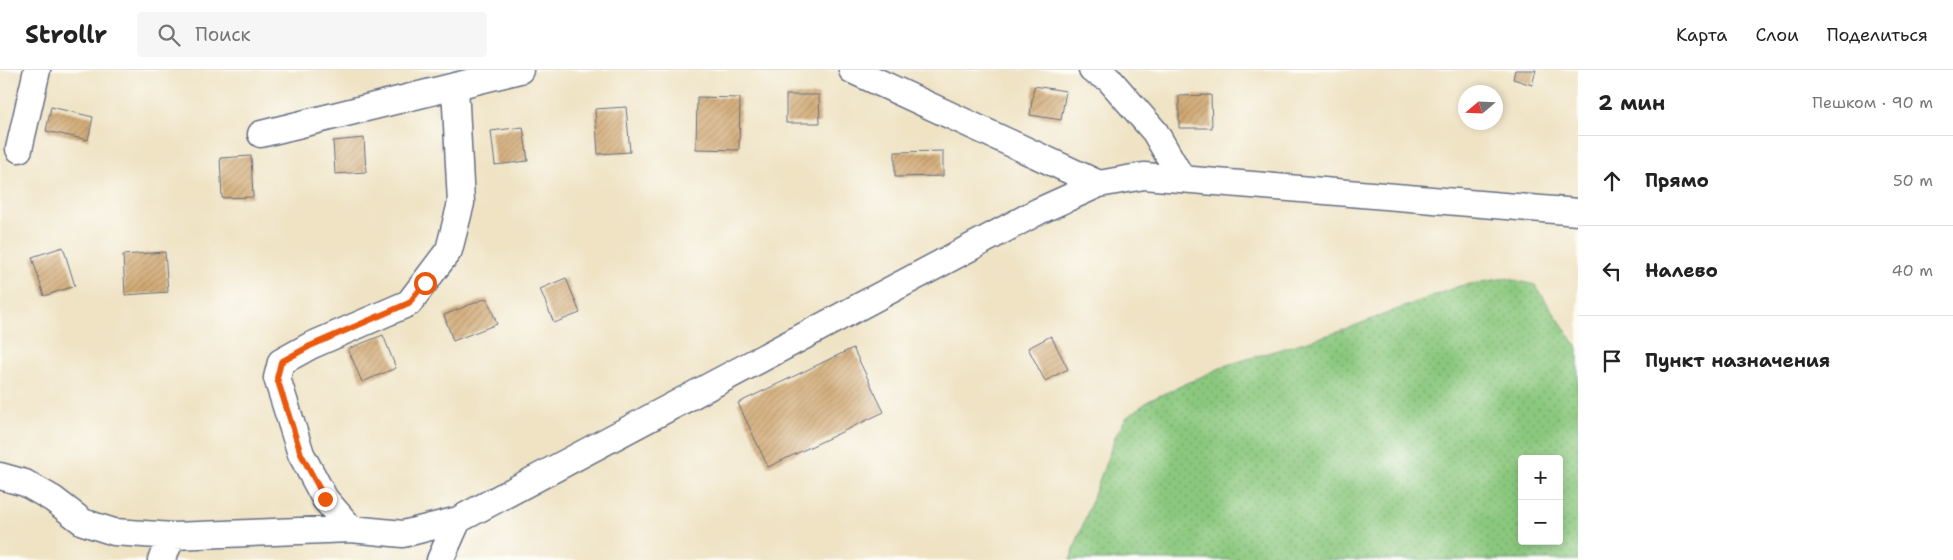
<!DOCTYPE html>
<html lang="ru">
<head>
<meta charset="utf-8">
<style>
  body { margin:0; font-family:"Shantell Sans",sans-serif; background:#f6f6f6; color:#222 }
  .controls { position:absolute; right:15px; bottom:15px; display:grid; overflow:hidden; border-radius:5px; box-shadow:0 2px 8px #0003 }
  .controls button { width:45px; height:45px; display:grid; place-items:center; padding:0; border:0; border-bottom:1px solid #e0e0e0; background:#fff; color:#222; font:25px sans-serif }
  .compass { position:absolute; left:1458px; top:15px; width:45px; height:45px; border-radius:50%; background:#fff; box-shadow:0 2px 8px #0003; rotate:251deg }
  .stop { position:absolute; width:15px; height:15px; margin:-11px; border:4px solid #ea580c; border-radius:50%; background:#fff }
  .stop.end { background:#ea580c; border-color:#fff; box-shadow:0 1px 5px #0008 }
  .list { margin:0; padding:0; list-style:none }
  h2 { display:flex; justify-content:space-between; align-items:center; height:65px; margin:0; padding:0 20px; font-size:21px }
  h2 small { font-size:16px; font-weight:400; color:#767676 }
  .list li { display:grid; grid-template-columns:32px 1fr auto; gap:15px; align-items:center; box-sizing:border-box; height:90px; padding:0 20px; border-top:1px solid #e0e0e0 }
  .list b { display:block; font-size:19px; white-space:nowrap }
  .list em { font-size:16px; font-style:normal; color:#767676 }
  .icon { flex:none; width:28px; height:28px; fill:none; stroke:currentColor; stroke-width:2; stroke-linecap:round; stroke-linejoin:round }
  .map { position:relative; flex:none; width:1578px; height:490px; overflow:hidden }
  header { display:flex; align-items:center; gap:30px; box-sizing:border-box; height:70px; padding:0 25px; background:#fff; border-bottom:1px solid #e0e0e0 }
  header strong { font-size:24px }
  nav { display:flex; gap:28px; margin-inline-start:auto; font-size:18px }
  .search { width:350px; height:45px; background:#f6f6f6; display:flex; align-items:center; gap:12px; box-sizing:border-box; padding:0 18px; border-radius:5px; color:#767676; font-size:19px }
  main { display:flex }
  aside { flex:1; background:#fff }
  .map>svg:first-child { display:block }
</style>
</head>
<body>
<header>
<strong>Strollr</strong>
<div class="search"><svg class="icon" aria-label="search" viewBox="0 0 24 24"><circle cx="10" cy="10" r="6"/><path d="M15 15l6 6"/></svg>Поиск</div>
<nav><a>Карта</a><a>Слои</a><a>Поделиться</a></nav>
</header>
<main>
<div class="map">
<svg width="1578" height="490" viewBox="0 0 1578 490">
  <defs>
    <pattern id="grass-dots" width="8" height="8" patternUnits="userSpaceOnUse" patternTransform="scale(1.25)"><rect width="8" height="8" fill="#8bc87e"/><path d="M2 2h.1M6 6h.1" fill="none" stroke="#71a36a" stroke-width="1.8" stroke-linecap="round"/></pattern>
    <pattern id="building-hatch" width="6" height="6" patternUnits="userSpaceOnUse" patternTransform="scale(1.25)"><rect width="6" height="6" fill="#d0a66e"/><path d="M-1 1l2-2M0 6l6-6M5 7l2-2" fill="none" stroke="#a8885e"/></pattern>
  </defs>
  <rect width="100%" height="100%" fill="#fdfcf7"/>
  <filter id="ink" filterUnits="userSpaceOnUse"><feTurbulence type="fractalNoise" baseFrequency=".02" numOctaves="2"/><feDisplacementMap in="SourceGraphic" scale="10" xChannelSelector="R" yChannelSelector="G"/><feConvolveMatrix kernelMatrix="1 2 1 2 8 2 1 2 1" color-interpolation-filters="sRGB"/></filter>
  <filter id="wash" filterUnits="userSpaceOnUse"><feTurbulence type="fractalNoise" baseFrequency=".0096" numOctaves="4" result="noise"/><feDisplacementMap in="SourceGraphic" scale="20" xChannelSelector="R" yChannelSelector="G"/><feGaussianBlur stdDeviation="1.12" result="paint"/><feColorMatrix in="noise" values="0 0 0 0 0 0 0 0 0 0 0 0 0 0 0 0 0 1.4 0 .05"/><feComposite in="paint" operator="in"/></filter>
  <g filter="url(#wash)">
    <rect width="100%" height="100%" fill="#efe3c4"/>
    <!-- grass -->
    <path fill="url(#grass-dots)" stroke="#537c6e" fill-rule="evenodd" d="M1506,208L1535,215L1578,278V490H1070L1116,365L1126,348L1150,330L1227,295L1338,262L1459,216ZM1522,389H1559V471H1522Z"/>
    <g id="blocks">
      <!-- building -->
      <path fill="url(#building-hatch)" d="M1515,0H1536L1532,15L1513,9Z
        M1034,16L1066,21L1061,50L1030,45Z
        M786,25H819L820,53H786Z
        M1211,25L1212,58H1179V26Z
        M697,27L740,28L739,80L696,79Z
        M51,37L93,47L88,70L46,61Z
        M626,37L630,82L598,84L595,39Z
        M523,57L528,91L495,95L491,61Z
        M364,68L366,102L335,104L333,71Z
        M943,81V106L895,107V82Z
        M251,86L253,127L222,128L220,88Z
        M63,177L75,216L44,226L32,187Z
        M165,182L168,222L125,225L123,185Z
        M566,208L580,243L554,253L540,219Z
        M487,228L497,254L453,271L444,245Z
        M383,265L396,298L362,312L348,279Z
        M1051,266L1068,299L1045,311L1028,278Z
        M853,278L884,342L768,397L738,333Z"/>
    </g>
  </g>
  <g filter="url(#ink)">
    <use href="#blocks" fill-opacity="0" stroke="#656e82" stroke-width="1"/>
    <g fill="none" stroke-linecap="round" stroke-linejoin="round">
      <!-- minor casing -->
      <g stroke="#656e82" stroke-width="29">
        <path id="minor" d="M852,0L1099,114
          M1092,0L1108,8L1155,62L1182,109
          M261,64L520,0
          M19,79L37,0
          M0,406L25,413L53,429L83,452L114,462L173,466L351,459L403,464L458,450L1039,141L1099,114L1144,106L1578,142
          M351,459L325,429L301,384L277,308L281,292L310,276L409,233L449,180L461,133L455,16
          M161,490L173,466
          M440,490L458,450"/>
      </g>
      <!-- minor -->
      <use href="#minor" stroke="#fff" stroke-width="26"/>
    </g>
  </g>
  <g fill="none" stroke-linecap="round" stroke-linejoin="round" filter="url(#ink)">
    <!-- route -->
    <path stroke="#ea580c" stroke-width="6" d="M325,429L301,384L277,308L281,292L310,276L409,233L425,213"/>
  </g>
</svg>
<div class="controls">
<button>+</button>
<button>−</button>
</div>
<svg class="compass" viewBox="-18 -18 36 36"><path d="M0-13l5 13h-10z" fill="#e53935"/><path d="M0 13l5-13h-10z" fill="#767676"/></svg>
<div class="stop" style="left:425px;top:213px"></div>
<div class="stop end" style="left:325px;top:429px"></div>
</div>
<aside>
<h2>2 мин<small>Пешком · 90 m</small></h2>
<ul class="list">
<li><svg class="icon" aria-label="ahead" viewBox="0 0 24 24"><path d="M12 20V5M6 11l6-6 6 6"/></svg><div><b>Прямо</b></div><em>50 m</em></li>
<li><svg class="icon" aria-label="left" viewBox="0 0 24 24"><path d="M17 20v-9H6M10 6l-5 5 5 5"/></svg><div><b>Налево</b></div><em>40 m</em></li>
<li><svg class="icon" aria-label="arrive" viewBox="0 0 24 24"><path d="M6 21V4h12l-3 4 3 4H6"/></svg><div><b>Пункт назначения</b></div></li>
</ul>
</aside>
</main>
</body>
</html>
